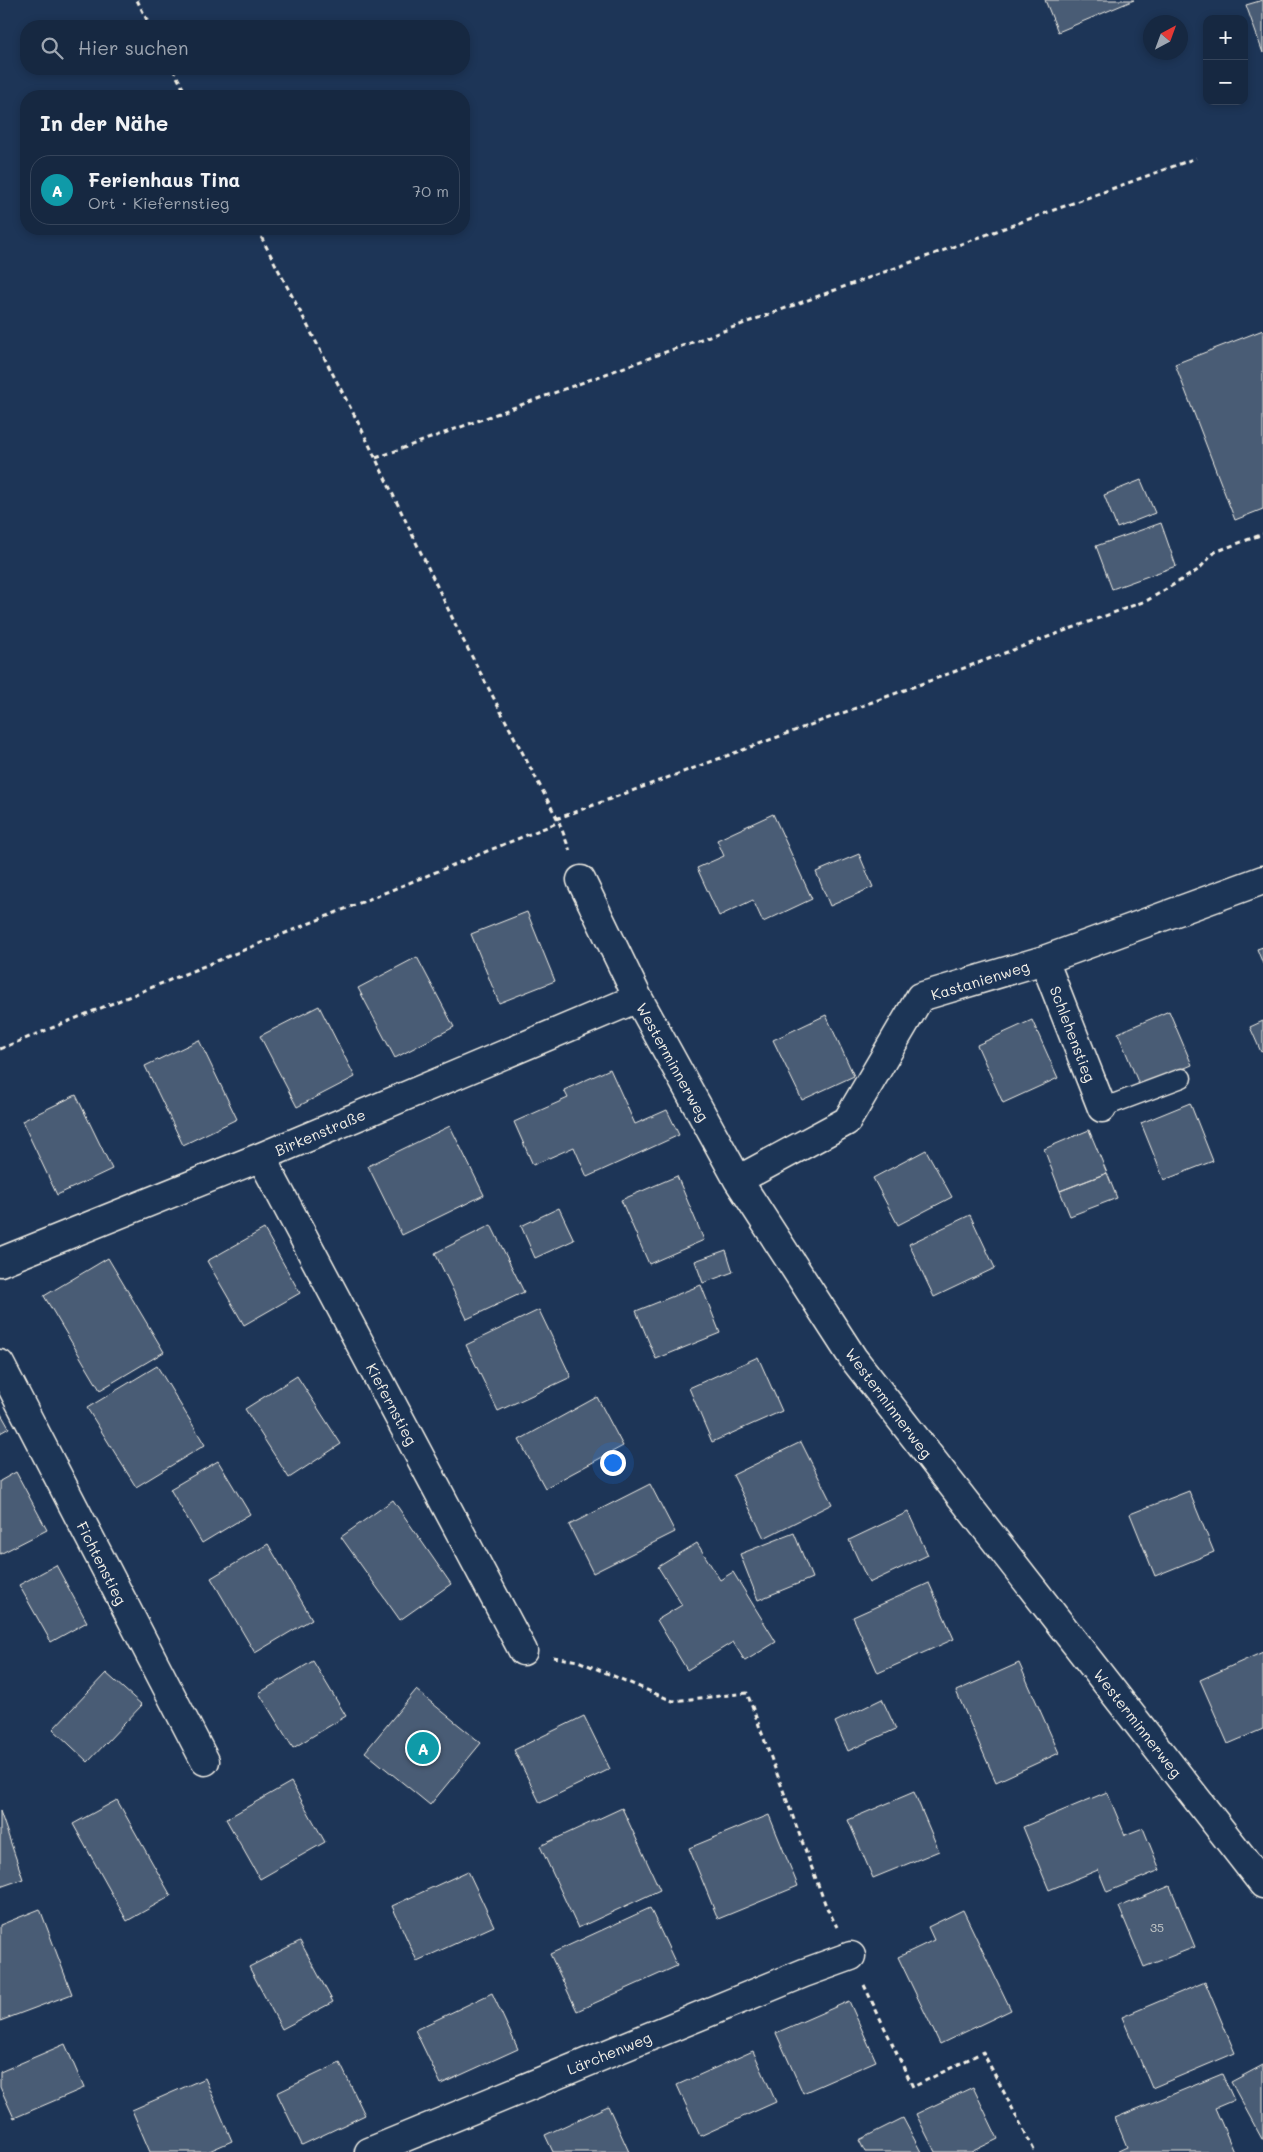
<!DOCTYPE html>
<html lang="de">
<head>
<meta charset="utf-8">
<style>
  body { margin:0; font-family:Mali,sans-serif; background:#1f3048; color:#f1f3f6 }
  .controls { position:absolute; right:15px; top:15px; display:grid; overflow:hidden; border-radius:10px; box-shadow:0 2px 8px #0003 }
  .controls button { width:45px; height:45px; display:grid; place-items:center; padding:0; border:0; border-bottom:1px solid #35445a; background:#162841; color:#f1f3f6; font:25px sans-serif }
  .compass { position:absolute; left:1143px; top:15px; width:45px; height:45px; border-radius:50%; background:#162841; box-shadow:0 2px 8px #0003; rotate:41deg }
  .you { position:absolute; left:612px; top:1462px; width:18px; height:18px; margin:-12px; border:4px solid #fff; border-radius:50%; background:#1a73e8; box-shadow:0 0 0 8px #1a73e833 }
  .badge { display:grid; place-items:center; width:32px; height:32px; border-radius:50%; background:#ff9aa2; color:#fff; font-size:16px; font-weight:700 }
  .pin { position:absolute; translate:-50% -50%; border:2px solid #fff; box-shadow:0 1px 5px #0006 }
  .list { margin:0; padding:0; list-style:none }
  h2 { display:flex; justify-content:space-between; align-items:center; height:65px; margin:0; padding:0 20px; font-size:21px }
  h2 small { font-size:16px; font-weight:400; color:#9ea6b1 }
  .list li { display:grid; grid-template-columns:32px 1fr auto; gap:15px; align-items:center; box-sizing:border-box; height:70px; margin:0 10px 10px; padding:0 10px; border:1px solid #35445a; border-radius:20px }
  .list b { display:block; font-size:19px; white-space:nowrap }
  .list p { margin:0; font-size:16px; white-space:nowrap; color:#9ea6b1 }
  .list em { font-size:16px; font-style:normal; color:#9ea6b1 }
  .icon { flex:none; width:28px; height:28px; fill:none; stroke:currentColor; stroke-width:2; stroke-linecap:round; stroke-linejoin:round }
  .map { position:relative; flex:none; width:1263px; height:2152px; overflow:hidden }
  .search { position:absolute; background:#162841; box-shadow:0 2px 8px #0003; left:20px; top:20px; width:450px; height:55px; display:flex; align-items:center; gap:12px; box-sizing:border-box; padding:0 18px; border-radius:20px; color:#9ea6b1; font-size:19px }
  .panel { position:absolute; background:#162841; box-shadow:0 2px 8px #0003; left:20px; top:90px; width:450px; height:145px; border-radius:20px }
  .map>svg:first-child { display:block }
</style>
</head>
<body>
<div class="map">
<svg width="1263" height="2152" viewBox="0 0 1263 2152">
  <rect width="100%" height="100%" fill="#1d3557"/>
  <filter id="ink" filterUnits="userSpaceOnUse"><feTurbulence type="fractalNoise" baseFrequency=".02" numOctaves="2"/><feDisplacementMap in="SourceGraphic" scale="10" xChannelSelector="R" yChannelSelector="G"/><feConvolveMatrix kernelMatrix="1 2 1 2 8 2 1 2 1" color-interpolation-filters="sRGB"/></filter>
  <g filter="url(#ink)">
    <!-- building -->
    <path fill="#485b74" stroke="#f4f1e8" d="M1045,0H1134L1058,32Z
      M1263,0V53L1246,5Z
      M1263,330V509L1235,520L1175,364Z
      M1141,480L1155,513L1117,528L1104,495Z
      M1161,523L1176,566L1112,589L1096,546Z
      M773,814L812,899L763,922L753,900L719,916L697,868L724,856L717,840Z
      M859,854L873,887L830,906L816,872Z
      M527,912L555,981L499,1003L471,934Z
      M1263,947V964L1257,949Z
      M417,957L454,1027L395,1058L358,988Z
      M319,1006L355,1077L297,1107L260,1036Z
      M1169,1011L1192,1065L1140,1087L1118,1033Z
      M826,1015L854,1076L802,1100L773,1040Z
      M1032,1020L1058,1078L1003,1103L977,1045Z
      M1263,1021V1051L1261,1052L1250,1027Z
      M199,1040L237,1119L183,1145L145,1066Z
      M610,1069L635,1124L667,1110L679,1135L587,1177L574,1147L533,1165L514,1122L568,1098L564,1090Z
      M76,1095L112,1169L57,1195L22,1121Z
      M1190,1103L1213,1161L1164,1180L1141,1123Z
      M450,1126L484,1195L402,1235L368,1166Z
      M1089,1130L1107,1173L1060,1191L1044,1149Z
      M926,1150L952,1197L898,1225L873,1178Z
      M1107,1173L1117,1198L1070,1216L1060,1191Z
      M677,1176L704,1240L649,1264L621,1200Z
      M559,1208L574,1240L535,1258L521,1226Z
      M970,1215L995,1268L934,1297L909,1244Z
      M491,1225L524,1292L467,1319L435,1253Z
      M264,1229L300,1293L244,1325L207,1261Z
      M726,1250L733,1272L703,1283L695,1261Z
      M108,1258L164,1352L100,1390L44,1296Z
      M701,1285L720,1333L656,1359L636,1311Z
      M539,1310L571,1377L498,1411L466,1345Z
      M758,1357L782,1411L712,1442L689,1388Z
      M157,1366L205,1445L136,1487L87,1408Z
      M297,1376L341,1444L289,1478L245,1409Z
      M597,1397L623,1446L545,1488L519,1440Z
      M0,1412L9,1428L0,1433Z
      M801,1442L832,1504L764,1538L733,1475Z
      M218,1461L250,1514L202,1543L170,1489Z
      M16,1472L47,1530L0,1554V1481Z
      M650,1484L675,1532L593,1573L569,1525Z
      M1189,1491L1214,1552L1155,1576L1130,1514Z
      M393,1500L451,1584L400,1620L341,1537Z
      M908,1512L928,1555L869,1583L849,1540Z
      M794,1533L812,1578L758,1600L740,1554Z
      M697,1543L720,1580L733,1572L776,1642L745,1661L733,1642L687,1670L657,1620L682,1605L658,1567Z
      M268,1544L312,1619L255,1653L211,1578Z
      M56,1565L87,1622L51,1642L19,1585Z
      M929,1583L954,1639L878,1673L853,1617Z
      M1263,1652V1729L1228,1744L1200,1680Z
      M313,1661L346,1716L293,1748L259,1693Z
      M1019,1663L1059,1753L996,1782L956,1691Z
      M106,1673L142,1705L88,1762L53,1729Z
      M416,1690L481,1743L430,1805L365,1752Z
      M882,1699L896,1729L848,1751L835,1722Z
      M584,1716L610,1769L540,1803L514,1750Z
      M291,1782L325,1842L260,1879L226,1819Z
      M914,1792L939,1851L873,1878L848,1820Z
      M1107,1792L1125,1835L1143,1828L1160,1870L1107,1892L1098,1870L1049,1890L1023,1827Z
      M117,1800L171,1896L127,1921L73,1824Z
      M622,1808L660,1890L578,1928L540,1846Z
      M0,1811L23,1879L0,1887Z
      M769,1815L798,1886L718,1919L689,1848Z
      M468,1871L494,1926L417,1961L392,1906Z
      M1170,1886L1195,1947L1144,1967L1119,1907Z
      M650,1908L677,1966L577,2011L550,1954Z
      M40,1909L72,1994L0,2021V1925Z
      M963,1910L1011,2010L940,2044L898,1957L934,1940L928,1927Z
      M300,1941L333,2002L282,2029L249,1967Z
      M1205,1982L1235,2053L1152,2088L1122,2017Z
      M492,1993L518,2049L441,2084L415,2030Z
      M849,2001L876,2061L803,2093L776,2033Z
      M65,2044L84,2088L14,2118L0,2087V2072Z
      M753,2051L776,2102L700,2136L677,2085Z
      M340,2063L365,2115L302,2145L277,2093Z
      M1263,2065V2139H1262L1231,2082Z
      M1222,2074L1234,2100L1215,2108L1234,2152H1116L1127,2147L1115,2118Z
      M205,2078L232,2141L207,2152H150L132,2110Z
      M973,2087L998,2139L971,2152H935L916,2114Z
      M608,2106L629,2152H553L545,2135Z
      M903,2118L921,2152H865L859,2140Z"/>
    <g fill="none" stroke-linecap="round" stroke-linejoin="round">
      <!-- lane casing -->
      <g stroke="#f4f1e8" stroke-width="21">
        <path id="lane" d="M1102,1108L1182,1078"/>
      </g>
      <!-- street casing -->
      <g stroke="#f4f1e8" stroke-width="31">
        <path id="street" d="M581,880L638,998L738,1180L853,1358L1263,1884
          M1044,960L1102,1108
          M261,1157L523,1651
          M738,1180L847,1121L920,997L1044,960L1263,880
          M0,1262L261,1157L638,998
          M0,1364L205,1761
          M369,2152L804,1973L851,1956"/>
      </g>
      <!-- path -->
      <path stroke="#f4f1e8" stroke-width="3" stroke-dasharray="5 4" stroke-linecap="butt" d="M137,0L150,26
        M173,69L187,96
        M257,229L361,428L461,636L559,822L570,851
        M376,458L1196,158
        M556,819L1148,600L1198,570L1215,552L1263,534
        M0,1049L559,822
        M553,1657L578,1661L673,1701L747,1693L826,1906L837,1927
        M864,1985L913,2087L983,2052L1035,2152"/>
      <!-- lane -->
      <use href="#lane" stroke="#1d3557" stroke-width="18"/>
      <!-- street -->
      <use href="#street" stroke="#1d3557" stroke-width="28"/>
    </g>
  </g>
  <g text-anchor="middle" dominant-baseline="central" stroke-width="5" stroke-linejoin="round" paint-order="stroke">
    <!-- number labels -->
    <g font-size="12" fill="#c9cccb">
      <text x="1157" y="1927">35</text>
    </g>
    <!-- street labels -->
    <g font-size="15" fill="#f4f1e8" stroke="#1d3557">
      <text transform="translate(980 980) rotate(-17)">Kastanienweg</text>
      <text transform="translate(1073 1034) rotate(69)">Schlehenstieg</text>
      <text transform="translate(673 1062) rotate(61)">Westerminnerweg</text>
      <text transform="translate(320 1132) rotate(-23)">Birkenstraße</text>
      <text transform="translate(889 1403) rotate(53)">Westerminnerweg</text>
      <text transform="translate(392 1404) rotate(62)">Kiefernstieg</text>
      <text transform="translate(102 1563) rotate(63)">Fichtenstieg</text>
      <text transform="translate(1138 1723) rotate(52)">Westerminnerweg</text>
      <text transform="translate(609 2053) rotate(-22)">Lärchenweg</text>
    </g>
  </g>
</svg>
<div class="controls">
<button>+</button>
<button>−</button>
</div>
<svg class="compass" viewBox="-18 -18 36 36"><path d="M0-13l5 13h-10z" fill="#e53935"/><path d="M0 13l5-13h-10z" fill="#9ea6b1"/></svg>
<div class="you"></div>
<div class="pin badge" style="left:423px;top:1748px;background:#0f9aa8">A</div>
<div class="search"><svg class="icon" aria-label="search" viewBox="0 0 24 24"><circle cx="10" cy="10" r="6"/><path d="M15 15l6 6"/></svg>Hier suchen</div>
<section class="panel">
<h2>In der Nähe<small></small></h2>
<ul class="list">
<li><span class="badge" style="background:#0f9aa8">A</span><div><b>Ferienhaus Tina</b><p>Ort · Kiefernstieg</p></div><em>70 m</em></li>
</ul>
</section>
</div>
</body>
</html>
